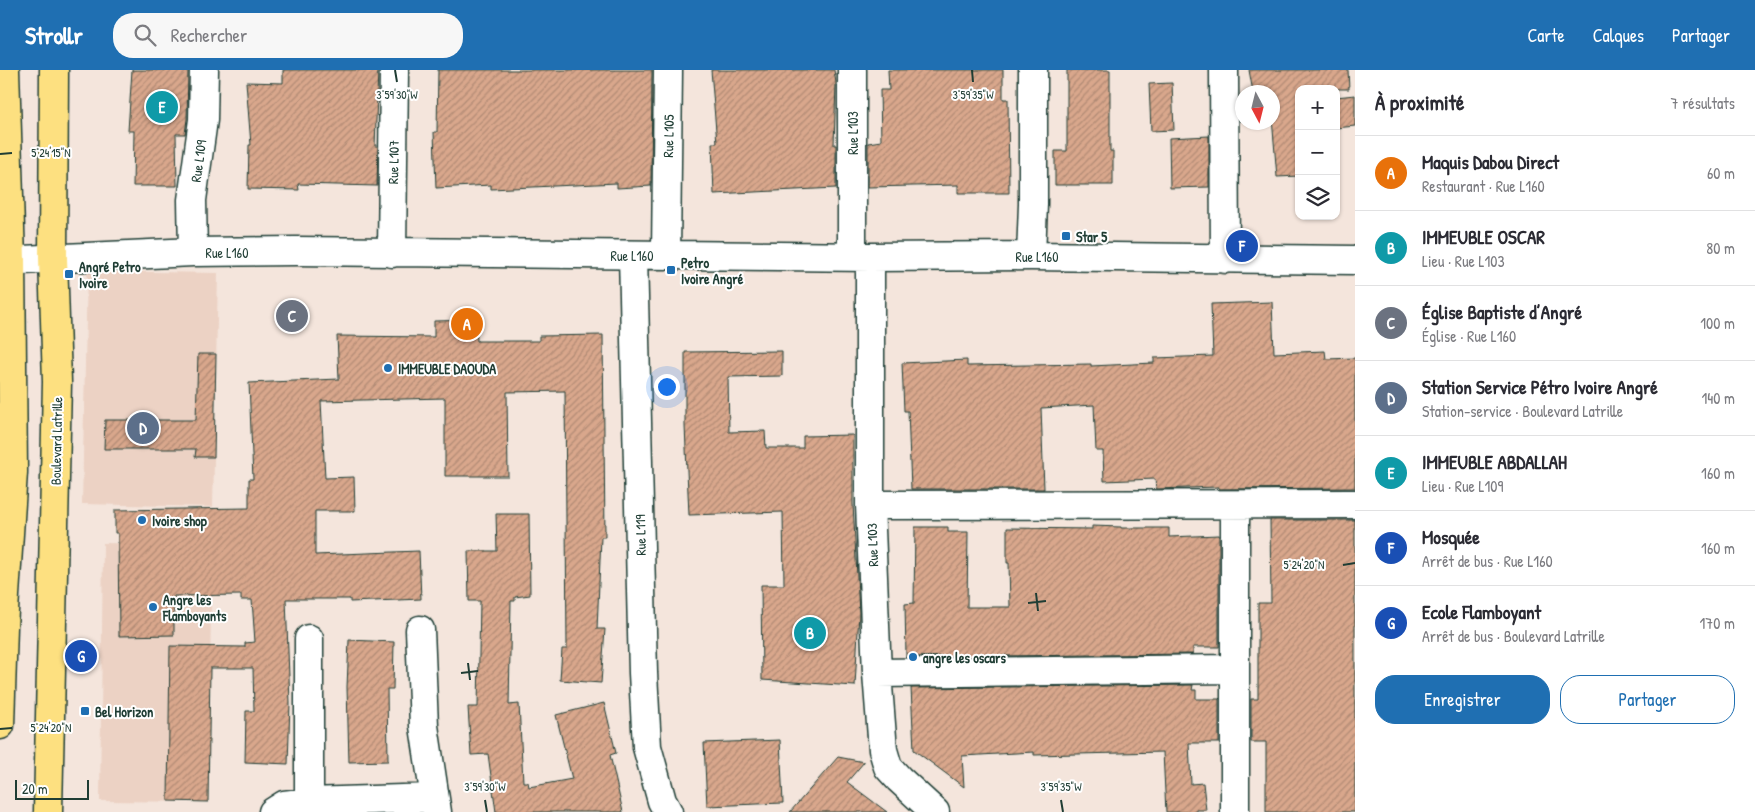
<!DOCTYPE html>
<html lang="fr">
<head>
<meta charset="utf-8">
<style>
  body { margin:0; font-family:"Patrick Hand",sans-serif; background:#f7f7f7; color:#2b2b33 }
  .controls { position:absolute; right:15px; top:15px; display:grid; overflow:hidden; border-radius:10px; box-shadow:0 1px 4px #0004 }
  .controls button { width:45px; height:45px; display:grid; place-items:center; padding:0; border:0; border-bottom:1px solid #e1e1e2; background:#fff; color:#2b2b33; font:25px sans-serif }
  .compass { position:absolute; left:1235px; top:15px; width:45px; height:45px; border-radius:50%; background:#fff; box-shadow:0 1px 4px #0004; rotate:173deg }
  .scale { position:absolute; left:15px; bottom:12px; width:74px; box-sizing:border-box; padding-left:5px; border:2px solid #1f3d34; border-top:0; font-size:14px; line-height:18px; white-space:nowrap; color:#1f3d34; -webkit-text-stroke:4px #fff; paint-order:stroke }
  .you { position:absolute; left:666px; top:316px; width:18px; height:18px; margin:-12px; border:4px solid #fff; border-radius:50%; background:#1a73e8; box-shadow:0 0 0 8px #1a73e833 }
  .badge { display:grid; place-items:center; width:32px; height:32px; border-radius:50%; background:#1f6fb2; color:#fff; font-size:16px; font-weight:700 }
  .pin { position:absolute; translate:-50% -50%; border:2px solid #fff; box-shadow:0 1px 5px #0006 }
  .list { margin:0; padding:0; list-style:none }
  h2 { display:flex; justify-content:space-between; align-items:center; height:65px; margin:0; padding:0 20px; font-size:21px }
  h2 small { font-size:16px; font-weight:400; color:#7c7c81 }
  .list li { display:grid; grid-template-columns:32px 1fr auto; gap:15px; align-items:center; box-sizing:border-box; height:75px; padding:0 20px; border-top:1px solid #e1e1e2 }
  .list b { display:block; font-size:19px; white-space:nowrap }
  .list p { margin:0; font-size:16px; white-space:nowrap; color:#7c7c81 }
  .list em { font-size:16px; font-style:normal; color:#7c7c81 }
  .actions { display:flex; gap:10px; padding:15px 20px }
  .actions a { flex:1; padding:11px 0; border:1px solid #1f6fb2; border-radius:20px; text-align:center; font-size:18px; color:#1f6fb2 }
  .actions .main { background:#1f6fb2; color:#fff }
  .icon { flex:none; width:28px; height:28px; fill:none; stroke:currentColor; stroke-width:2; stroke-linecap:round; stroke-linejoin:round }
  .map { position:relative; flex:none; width:1355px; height:742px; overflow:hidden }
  header { display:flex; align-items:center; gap:30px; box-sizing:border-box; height:70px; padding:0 25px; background:#1f6fb2; color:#fff }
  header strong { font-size:24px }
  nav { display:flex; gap:28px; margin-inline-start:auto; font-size:18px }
  .search { width:350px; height:45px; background:#f7f7f7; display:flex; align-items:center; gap:12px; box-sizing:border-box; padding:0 18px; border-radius:20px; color:#7c7c81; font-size:19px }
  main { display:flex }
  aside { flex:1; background:#fff }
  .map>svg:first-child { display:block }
</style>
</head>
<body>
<header>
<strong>Strollr</strong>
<div class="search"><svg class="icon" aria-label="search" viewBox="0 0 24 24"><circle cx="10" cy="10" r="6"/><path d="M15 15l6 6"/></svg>Rechercher</div>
<nav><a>Carte</a><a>Calques</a><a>Partager</a></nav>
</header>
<main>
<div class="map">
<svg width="1355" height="742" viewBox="0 0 1355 742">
  <defs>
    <pattern id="building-hatch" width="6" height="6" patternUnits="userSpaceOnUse" patternTransform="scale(1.25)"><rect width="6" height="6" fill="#d9a78c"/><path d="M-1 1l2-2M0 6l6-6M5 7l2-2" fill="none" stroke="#af8973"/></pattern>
  </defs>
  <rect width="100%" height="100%" fill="#f4e5dc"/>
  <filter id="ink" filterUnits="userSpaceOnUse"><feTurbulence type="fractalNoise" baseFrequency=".02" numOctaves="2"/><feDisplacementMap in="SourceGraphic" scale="10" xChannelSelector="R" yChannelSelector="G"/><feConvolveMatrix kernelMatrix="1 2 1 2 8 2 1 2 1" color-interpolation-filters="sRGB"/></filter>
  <g filter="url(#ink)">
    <!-- built -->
    <path fill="#ecd2c4" d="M87,201L218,203L213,437L82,434Z
      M103,473L212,475L208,732L100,731Z"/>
    <!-- building -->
    <path fill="url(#building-hatch)" stroke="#1f3d34" d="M132,0H188L187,49L185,64H176L177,116H133L134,61H128Z
      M283,0H378L375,76H378L377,116L298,114L299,120L248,119L249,75H251L246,12L283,13Z
      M438,0H652L651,116L617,118V113L491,119V115L436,118L434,62H437Z
      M711,0H834L836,13L834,75H836V118L714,124L712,73H717Z
      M888,0H1003V29H1008L1009,123H958V115L868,117V73L881,71L880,20H889Z
      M1067,0H1110V81H1113V115H1055V81H1067Z
      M1249,0H1348L1349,19H1299V106L1277,107L1272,48V22H1253Z
      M1172,13L1174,60L1151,61L1149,14Z
      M1355,25V56L1336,58V27Z
      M1209,66V117L1170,118L1169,68Z
      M1272,232L1274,283L1325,281L1326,289L1355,288V418L1219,419V417L1156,419L1155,409L1104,411L1103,381H1096L1094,335L1041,338L1044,419H911L908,341H904L902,293L967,290V296L1091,294V296L1154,293V288L1213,286L1211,234Z
      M476,250L477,271H539V266L603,265L605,467H601L597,559H605L601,613L560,610L562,579H567L565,321L507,322L508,406H445V328L321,331L325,408L354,407L355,441H315V485L419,481L421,529L350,532V529H286L290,633L288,694L245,692L246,641H254L253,598H210L208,732L168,731L170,576L245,577V573L255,572L252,530H241V525L174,526V565L119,566L118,463H115V440L249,438V409H253L249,313L339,309L337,266L434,267V251Z
      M782,281V306L728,307L729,362L765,361L766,378H803V366L853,365V434L859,543L855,616L762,610L761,515H784L783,442L689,445L685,356V282Z
      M198,284H216L214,387H195L196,379H104L105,350H196Z
      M496,444H529L530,525L515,527V531H511L509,635L519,634L523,712H528L529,717L572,709L556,645L604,633L616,683L610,685L623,742H496L488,684L471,685L468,637H478L480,531H469L468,481H497Z
      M1270,450H1355V742H1266V672H1251V629H1258V533H1271Z
      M1092,456L1121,457V458H1169V467L1219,465V577H1193V584L906,587L905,534L914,533L915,457H948V462H968L967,537H1010L1009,493H1007V458L1092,459Z
      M349,570L394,572L393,619H387L388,691L349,692L347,617Z
      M1193,615L1192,620H1196V629H1219V673H1189L1191,714L1203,713L1206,740H1196V742H1166L1163,682L1034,685V682L962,686L964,717L914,680L911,618Z
      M780,670L783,733L707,736L704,673Z
      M838,687L864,692L847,712L887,742H790Z"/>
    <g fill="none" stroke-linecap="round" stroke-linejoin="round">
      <!-- minor casing -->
      <g stroke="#1f3d34" stroke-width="31">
        <path id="minor" d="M852,0V187
          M1224,0L1225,189
          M193,182L192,130L203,50L204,0
          M392,183L394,0
          M633,185L643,603L647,677L662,731L668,742
          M666,185L668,0
          M1031,186L1033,134V0
          M870,187V435L877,603L883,680L888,697L899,709L935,742
          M0,191L193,182L296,181L870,187L1031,186L1355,190
          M870,435L1355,434
          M420,560L424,656L437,742
          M877,603L1235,599
          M309,732V569
          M273,742L284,735L309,732L434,728
          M1235,742V435"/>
      </g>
      <!-- major casing -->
      <g stroke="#1f3d34" stroke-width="31">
        <path id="major" d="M0,655L3,556L13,402L11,190L5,0
          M48,742L57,312L53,188L54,0"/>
      </g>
      <!-- minor -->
      <use href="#minor" stroke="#fff" stroke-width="28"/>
      <!-- major -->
      <use href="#major" stroke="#fde080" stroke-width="28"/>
    </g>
  </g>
  <!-- ticks -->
  <path fill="none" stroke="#1f3d34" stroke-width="2" d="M395,0L397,12M972,0L973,12M0,84L12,83M1343,495L1355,493M1036,523L1038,541M1028,533L1046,531M468,593L470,610M461,603L478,601M0,659L12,658M485,730L487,742M1061,730L1063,742"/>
  <!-- markers -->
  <g fill="#1f6fb2" stroke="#fff" stroke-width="2">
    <rect x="1061" y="161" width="10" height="10" rx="2.5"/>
    <rect x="666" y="195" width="10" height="10" rx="2.5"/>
    <rect x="64" y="199" width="10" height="10" rx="2.5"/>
    <circle cx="388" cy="298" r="5"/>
    <circle cx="142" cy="450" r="5"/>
    <circle cx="153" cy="537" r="5"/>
    <circle cx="913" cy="587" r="5"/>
    <rect x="80" y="636" width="10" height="10" rx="2.5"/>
  </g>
  <g text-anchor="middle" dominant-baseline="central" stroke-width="4" stroke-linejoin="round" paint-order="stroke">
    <!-- street labels -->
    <g font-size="14" fill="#1f3d34" stroke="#fff">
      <text transform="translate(852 63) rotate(-90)">Rue L103</text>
      <text transform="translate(668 66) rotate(-89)">Rue L105</text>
      <text transform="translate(198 91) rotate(-82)">Rue L109</text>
      <text transform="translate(393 92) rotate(-89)">Rue L107</text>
      <text x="227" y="182">Rue L160</text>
      <text x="632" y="185">Rue L160</text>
      <text x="1037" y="186">Rue L160</text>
      <text transform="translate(56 371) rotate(-89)">Boulevard Latrille</text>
      <text transform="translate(640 465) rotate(-91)">Rue L119</text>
      <text transform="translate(872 475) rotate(-92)">Rue L103</text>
    </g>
    <!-- poi labels -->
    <g font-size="14" font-weight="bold" fill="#1f3d34" stroke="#fff" text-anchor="start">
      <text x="1076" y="166">Star 5</text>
      <text x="681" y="192">Petro<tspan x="681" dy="16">Ivoire Angré</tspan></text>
      <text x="79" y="196">Angré Petro<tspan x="79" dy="16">Ivoire</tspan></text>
      <text x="398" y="298">IMMEUBLE DAOUDA</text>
      <text x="152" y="450">Ivoire shop</text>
      <text x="163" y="529">Angre les<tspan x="163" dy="16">Flamboyants</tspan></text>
      <text x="923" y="587">angre les oscars</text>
      <text x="95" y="641">Bel Horizon</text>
    </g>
  </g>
  <g font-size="12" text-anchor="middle" fill="#1f3d34" stroke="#fff" stroke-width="4" stroke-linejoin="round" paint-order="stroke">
    <text x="397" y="29">3°59'30"W</text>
    <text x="973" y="29">3°59'35"W</text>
    <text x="51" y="87">5°24'15"N</text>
    <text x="1304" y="499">5°24'20"N</text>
    <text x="51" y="662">5°24'20"N</text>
    <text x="485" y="721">3°59'30"W</text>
    <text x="1061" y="721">3°59'35"W</text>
  </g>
</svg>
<div class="controls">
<button>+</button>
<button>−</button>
<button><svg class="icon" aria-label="layers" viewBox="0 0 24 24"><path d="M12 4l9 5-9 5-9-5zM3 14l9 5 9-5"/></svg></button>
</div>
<svg class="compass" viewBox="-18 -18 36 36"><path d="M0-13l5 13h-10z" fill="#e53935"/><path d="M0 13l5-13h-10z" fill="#7c7c81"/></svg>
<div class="scale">20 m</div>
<div class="you"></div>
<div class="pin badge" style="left:467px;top:254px;background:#e8710a">A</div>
<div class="pin badge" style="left:810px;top:563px;background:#0f9aa8">B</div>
<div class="pin badge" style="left:292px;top:246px;background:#6b7280">C</div>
<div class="pin badge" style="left:143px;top:358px;background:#5c6f8a">D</div>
<div class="pin badge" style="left:162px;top:37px;background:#0f9aa8">E</div>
<div class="pin badge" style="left:1242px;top:176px;background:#1a4fb4">F</div>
<div class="pin badge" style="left:81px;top:586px;background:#1a4fb4">G</div>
</div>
<aside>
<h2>À proximité<small>7 résultats</small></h2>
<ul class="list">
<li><span class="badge" style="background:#e8710a">A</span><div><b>Maquis Dabou Direct</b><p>Restaurant · Rue L160</p></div><em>60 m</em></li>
<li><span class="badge" style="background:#0f9aa8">B</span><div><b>IMMEUBLE OSCAR</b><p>Lieu · Rue L103</p></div><em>80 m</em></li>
<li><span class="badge" style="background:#6b7280">C</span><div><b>Église Baptiste d’Angré</b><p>Église · Rue L160</p></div><em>100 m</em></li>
<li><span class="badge" style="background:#5c6f8a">D</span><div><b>Station Service Pétro Ivoire Angré</b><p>Station-service · Boulevard Latrille</p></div><em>140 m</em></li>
<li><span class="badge" style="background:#0f9aa8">E</span><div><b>IMMEUBLE ABDALLAH</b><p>Lieu · Rue L109</p></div><em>160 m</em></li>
<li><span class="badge" style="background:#1a4fb4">F</span><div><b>Mosquée</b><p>Arrêt de bus · Rue L160</p></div><em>160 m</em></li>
<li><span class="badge" style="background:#1a4fb4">G</span><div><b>Ecole Flamboyant</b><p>Arrêt de bus · Boulevard Latrille</p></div><em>170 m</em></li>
</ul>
<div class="actions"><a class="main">Enregistrer</a><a>Partager</a></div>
</aside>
</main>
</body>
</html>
